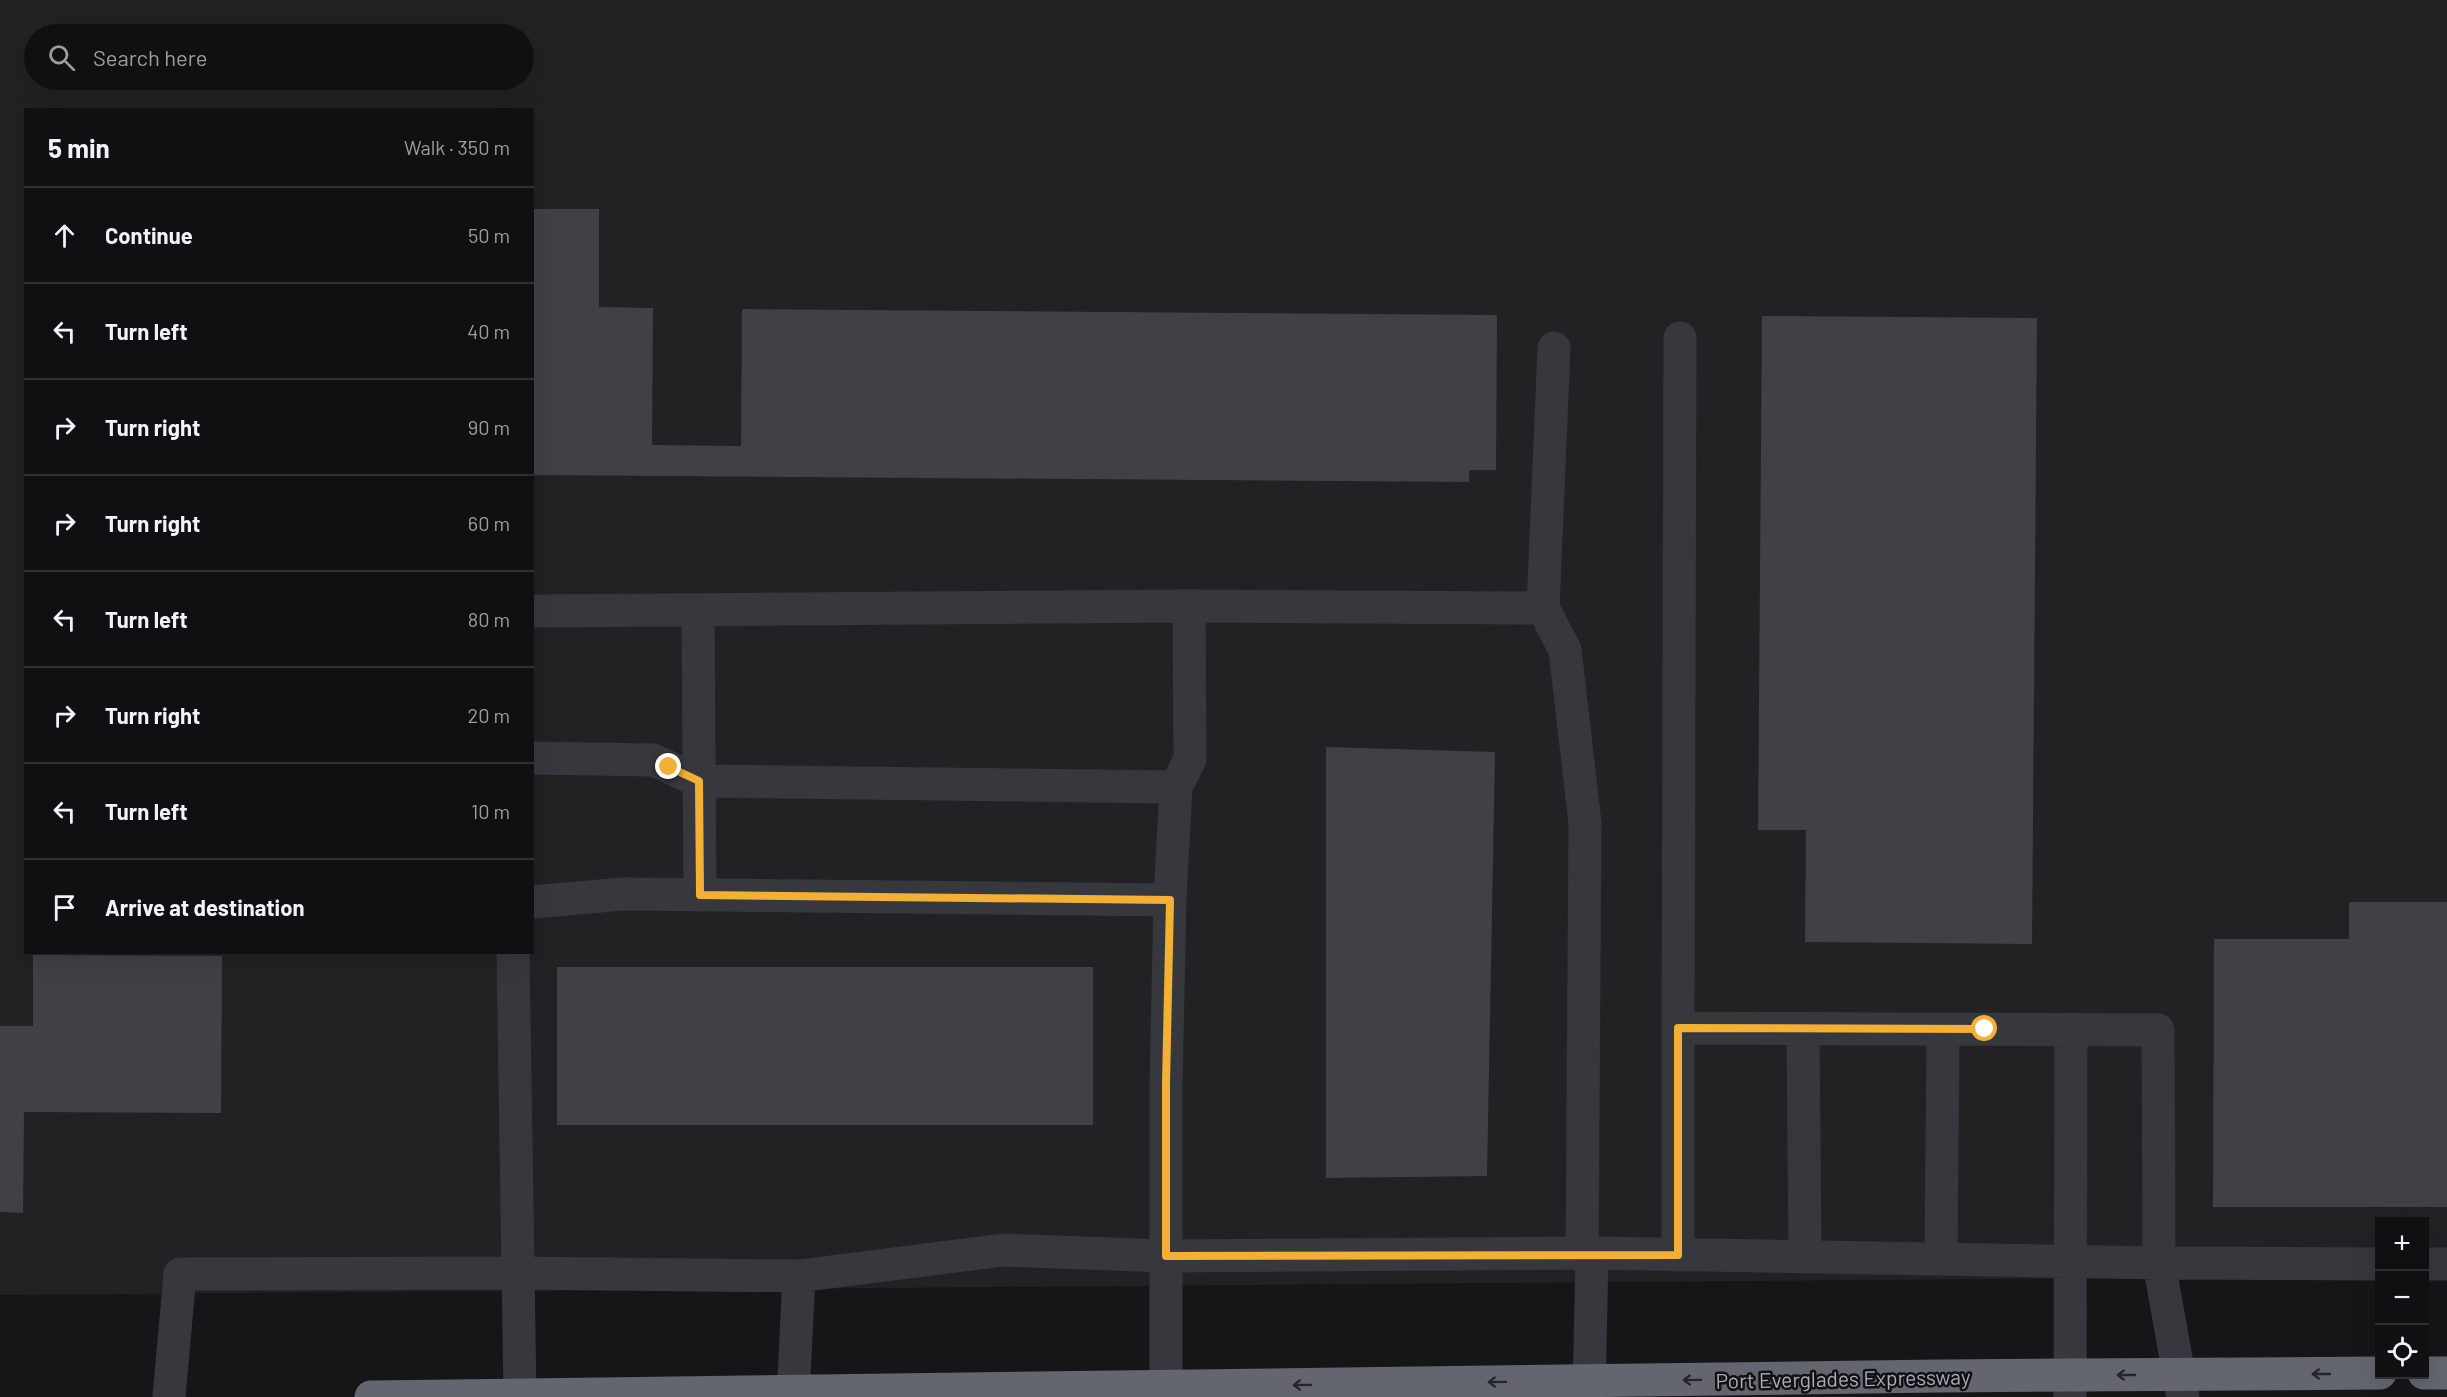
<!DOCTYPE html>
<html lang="en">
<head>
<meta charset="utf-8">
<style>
  body { margin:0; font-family:Barlow,sans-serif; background:#1e1e20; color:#f1f3f6 }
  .controls { position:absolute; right:18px; bottom:18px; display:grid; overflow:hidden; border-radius:0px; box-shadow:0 6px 24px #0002 }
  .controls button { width:54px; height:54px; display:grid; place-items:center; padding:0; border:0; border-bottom:2px solid #303032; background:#101012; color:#f1f3f6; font:30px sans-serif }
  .stop { position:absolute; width:18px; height:18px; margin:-14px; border:4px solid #f2b134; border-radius:50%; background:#fff }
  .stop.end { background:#f2b134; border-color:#fff; box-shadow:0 2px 6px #0008 }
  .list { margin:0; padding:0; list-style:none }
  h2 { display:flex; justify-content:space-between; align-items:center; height:78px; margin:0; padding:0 24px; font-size:26px }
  h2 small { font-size:20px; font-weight:400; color:#9c9d9f }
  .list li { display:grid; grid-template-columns:39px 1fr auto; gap:18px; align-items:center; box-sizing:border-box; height:96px; padding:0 24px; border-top:2px solid #303032 }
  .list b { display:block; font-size:22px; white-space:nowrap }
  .list em { font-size:20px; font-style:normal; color:#9c9d9f }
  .icon { flex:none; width:33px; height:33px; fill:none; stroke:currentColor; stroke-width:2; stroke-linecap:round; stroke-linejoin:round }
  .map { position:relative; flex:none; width:2447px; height:1397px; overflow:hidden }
  .search { position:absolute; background:#101012; box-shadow:0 6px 24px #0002; left:24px; top:24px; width:510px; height:66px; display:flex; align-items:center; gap:15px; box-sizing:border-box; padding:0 21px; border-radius:33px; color:#9c9d9f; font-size:22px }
  .panel { position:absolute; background:#101012; box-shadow:0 6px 24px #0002; left:24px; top:108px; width:510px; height:846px; border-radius:0px }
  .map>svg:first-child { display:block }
</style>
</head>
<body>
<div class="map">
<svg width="2447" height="1397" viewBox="0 0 2447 1397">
  <rect width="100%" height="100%" fill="#161618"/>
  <!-- built -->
  <path fill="#222225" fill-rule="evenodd" d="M0,0H2447V1276H2425L2424,1222H2380L2379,1276L0,1295ZM34,34H524V80H34ZM26,110H532V952H26Z"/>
  <!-- building -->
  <path fill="#404145" d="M532,209H599V307L653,308L652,445L741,446L742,309L1497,315L1496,470H1469V482L532,475Z
    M1762,316L2037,318L2032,944L1805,942L1806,830H1758Z
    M1326,747L1495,752L1487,1176L1326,1178Z
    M2349,902H2447V1207H2213L2214,939H2349Z
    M33,955L222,956L221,1113L24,1112L23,1213L0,1212V1026H33Z
    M557,967H1093V1125H557Z"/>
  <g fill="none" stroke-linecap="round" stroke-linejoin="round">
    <!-- minor -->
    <path stroke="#37383d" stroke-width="33" d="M1189,606L1543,608L1554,348
      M1543,608L1565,650L1585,823L1582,1253
      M698,610L700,895
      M532,611L1189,606L1190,759L1176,787L1170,900L1166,1084V1397
      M532,758L653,760L699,781L1176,787
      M532,902L623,894L1170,900
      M513,952L520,1397
      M1678,1028L1680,338
      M1803,1029L1805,1257
      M1592,1253L2159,1263L2183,1397
      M1678,1255V1028L2158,1030L2159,1263L2380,1264
      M1941,1260L1943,1029
      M2424,1264H2447
      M169,1397L180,1274L518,1273L799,1276L1003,1250L1166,1256L1592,1253L1589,1397
      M793,1397L799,1276
      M2070,1397L2071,1029"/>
    <!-- highway -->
    <path stroke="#63666e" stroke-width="33" d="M2424,1373H2447
      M371,1397L1939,1376L2380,1373"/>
  </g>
  <!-- one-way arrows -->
  <defs><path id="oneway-shaft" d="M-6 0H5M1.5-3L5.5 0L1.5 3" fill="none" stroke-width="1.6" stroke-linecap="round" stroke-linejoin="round" transform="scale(1.5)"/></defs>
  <g stroke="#26262a">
    <use href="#oneway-shaft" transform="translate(2321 1374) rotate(180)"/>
    <use href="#oneway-shaft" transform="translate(2126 1375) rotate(180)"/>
    <use href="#oneway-shaft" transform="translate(1692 1380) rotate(179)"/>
    <use href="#oneway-shaft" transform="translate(1497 1382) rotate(179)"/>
    <use href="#oneway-shaft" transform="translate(1302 1385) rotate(179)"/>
  </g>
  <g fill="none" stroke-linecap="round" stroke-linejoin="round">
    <!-- route -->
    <path stroke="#f2b134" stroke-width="8" d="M669,767L699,781L700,895L1170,900L1166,1084V1256L1678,1255V1028L1985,1029"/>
  </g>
  <g text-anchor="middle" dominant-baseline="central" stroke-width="5" stroke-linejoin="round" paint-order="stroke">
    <!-- street labels -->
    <g font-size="21" fill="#a8adb8" stroke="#111113">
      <text transform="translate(1843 1378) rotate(-1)">Port Everglades Expressway</text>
    </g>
  </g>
</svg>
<div class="controls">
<button>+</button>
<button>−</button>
<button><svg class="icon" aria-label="locate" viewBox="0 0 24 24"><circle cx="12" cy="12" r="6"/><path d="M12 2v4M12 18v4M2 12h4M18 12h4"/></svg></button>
</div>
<div class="stop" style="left:1985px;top:1029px"></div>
<div class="stop end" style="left:669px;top:767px"></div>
<div class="search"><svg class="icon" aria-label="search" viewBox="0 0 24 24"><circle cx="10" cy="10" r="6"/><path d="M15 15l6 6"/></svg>Search here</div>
<section class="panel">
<h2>5 min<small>Walk · 350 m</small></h2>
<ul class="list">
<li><svg class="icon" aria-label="ahead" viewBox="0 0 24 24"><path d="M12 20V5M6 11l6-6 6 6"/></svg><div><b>Continue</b></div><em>50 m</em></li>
<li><svg class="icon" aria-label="left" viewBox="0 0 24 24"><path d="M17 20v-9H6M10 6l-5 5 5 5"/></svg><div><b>Turn left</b></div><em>40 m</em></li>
<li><svg class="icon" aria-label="right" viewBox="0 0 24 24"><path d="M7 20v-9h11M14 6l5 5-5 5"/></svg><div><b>Turn right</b></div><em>90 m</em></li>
<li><svg class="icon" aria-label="right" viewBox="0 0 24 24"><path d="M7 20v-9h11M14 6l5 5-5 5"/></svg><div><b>Turn right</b></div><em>60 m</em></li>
<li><svg class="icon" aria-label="left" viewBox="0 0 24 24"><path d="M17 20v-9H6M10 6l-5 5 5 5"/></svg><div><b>Turn left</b></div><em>80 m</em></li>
<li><svg class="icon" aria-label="right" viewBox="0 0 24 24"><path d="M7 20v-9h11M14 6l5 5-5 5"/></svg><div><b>Turn right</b></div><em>20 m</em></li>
<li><svg class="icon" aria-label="left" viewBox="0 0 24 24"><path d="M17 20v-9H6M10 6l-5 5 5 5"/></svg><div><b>Turn left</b></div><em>10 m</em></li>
<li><svg class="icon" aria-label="arrive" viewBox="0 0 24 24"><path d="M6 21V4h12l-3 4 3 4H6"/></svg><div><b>Arrive at destination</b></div></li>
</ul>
</section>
</div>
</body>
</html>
